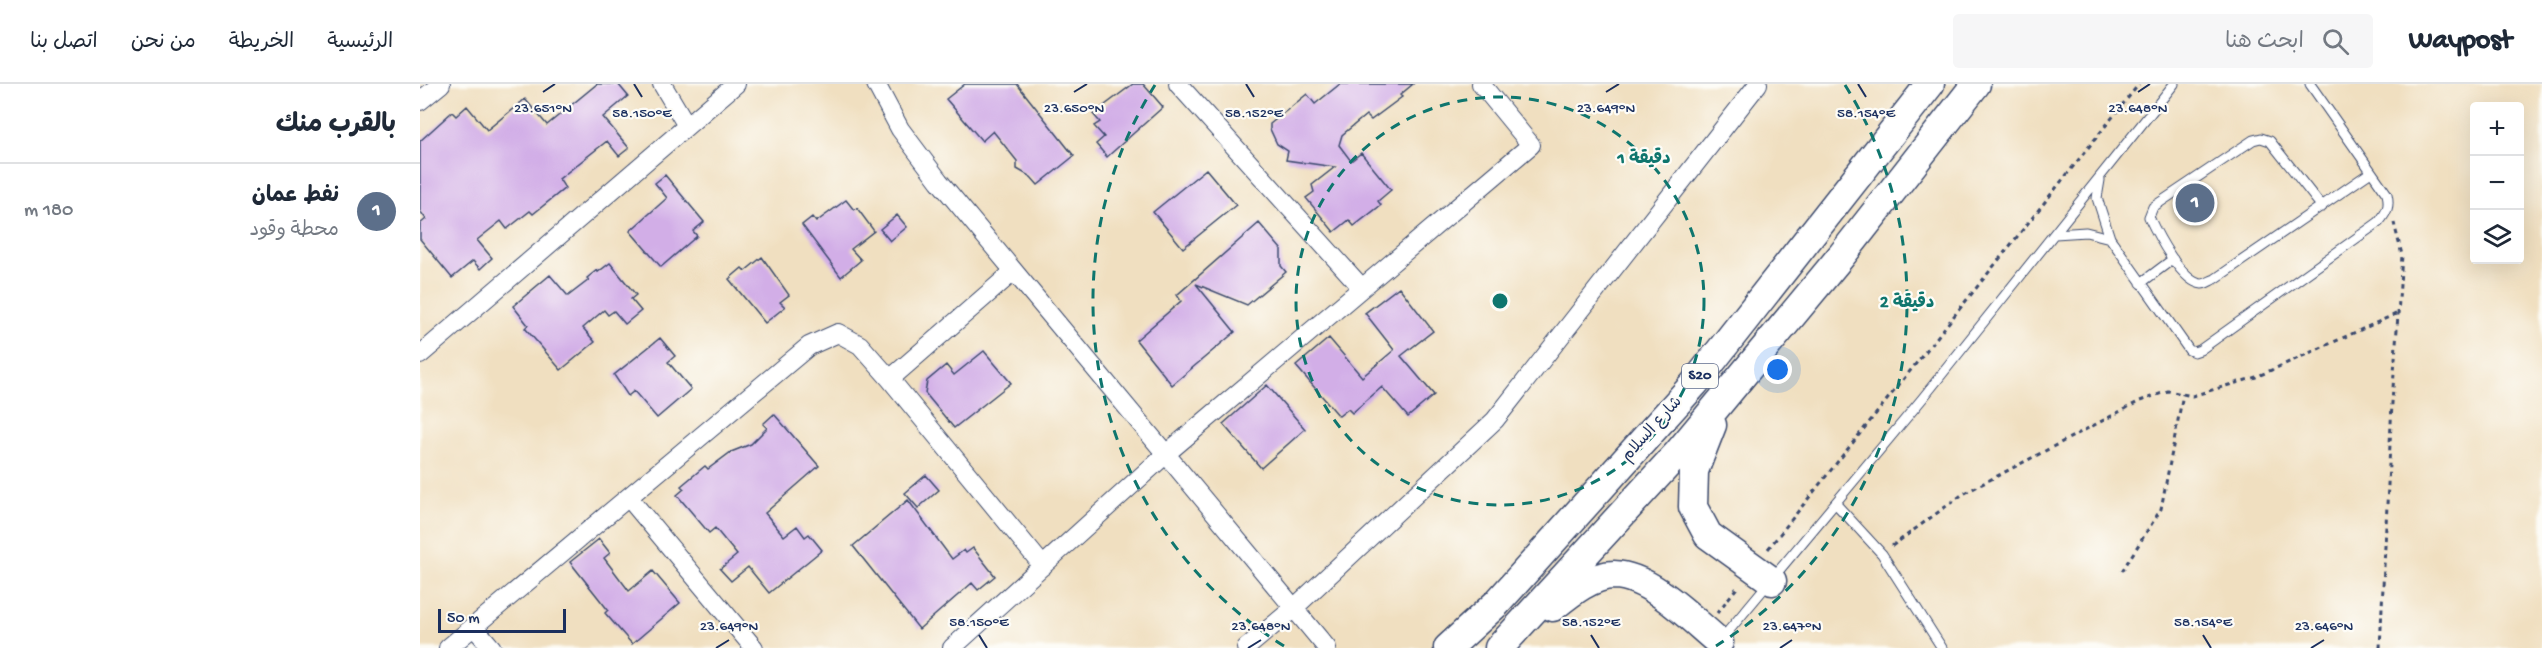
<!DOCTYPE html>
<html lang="ar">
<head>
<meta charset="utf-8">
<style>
  body { margin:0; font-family:"Gochi Hand","Playpen Sans Arabic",sans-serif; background:#f6f6f7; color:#1f2937; direction:rtl }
  .controls { position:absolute; right:18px; top:18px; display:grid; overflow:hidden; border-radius:6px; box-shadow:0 6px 24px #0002 }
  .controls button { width:54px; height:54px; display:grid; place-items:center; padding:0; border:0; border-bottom:2px solid #e0e1e3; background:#fff; color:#1f2937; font:30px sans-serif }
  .scale { position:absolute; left:18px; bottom:15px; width:128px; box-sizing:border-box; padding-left:6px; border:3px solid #1b2f5e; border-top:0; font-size:16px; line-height:21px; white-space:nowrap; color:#1b2f5e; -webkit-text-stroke:4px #fdfcf7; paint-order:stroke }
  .you { position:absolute; left:1358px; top:286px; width:21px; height:21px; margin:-15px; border:4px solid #fff; border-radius:50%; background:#1a73e8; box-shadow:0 0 0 9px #1a73e833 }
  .badge { display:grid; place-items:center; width:39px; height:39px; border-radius:50%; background:#ea580c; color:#fff; font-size:20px; font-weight:700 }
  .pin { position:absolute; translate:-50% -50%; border:3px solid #fff; box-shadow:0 2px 6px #0006 }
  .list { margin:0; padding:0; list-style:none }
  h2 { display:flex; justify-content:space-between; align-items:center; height:78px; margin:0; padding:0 24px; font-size:26px }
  h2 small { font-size:20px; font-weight:400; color:#747a83 }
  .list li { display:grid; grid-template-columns:39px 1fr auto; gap:18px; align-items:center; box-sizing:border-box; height:96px; padding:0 24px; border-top:2px solid #e0e1e3 }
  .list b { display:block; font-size:22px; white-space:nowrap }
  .list p { margin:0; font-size:20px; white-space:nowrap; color:#747a83 }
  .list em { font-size:20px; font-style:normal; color:#747a83 }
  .icon { flex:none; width:33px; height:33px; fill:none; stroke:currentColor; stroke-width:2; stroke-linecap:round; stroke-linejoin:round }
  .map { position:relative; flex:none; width:2122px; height:564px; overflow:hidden; direction:ltr }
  header { display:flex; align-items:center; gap:36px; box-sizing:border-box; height:84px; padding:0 30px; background:#fff; border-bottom:2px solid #e0e1e3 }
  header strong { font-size:28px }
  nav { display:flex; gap:33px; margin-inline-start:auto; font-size:21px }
  .search { width:420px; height:54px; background:#f6f6f7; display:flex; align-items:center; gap:15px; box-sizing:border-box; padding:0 21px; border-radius:6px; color:#747a83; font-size:22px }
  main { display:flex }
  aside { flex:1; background:#fff }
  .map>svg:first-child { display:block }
</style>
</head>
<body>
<header>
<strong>Waypost</strong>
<div class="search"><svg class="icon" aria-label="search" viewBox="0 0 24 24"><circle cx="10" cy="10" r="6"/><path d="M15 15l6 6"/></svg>ابحث هنا</div>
<nav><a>الرئيسية</a><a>الخريطة</a><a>من نحن</a><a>اتصل بنا</a></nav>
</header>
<main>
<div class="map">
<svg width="2122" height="564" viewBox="0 0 2122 564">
  <rect width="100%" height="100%" fill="#fdfcf7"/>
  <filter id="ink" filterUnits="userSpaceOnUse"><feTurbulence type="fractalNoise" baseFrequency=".0167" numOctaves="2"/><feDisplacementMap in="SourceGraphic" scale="12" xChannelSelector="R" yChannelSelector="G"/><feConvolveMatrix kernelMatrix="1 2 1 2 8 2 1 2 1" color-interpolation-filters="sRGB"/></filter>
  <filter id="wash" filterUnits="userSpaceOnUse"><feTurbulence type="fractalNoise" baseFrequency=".008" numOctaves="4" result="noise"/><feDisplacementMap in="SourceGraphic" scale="24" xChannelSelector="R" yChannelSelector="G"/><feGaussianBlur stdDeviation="1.35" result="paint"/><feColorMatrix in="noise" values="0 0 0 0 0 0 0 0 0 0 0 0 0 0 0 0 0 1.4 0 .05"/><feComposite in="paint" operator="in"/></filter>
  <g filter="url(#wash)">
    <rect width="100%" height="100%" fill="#f0dfc0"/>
    <g id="blocks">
      <!-- building -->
      <path fill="#d2aee7" d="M177,0H198L208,12L183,33L209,64L199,72L187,57L139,95L145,104L113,130L110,127L87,145L81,137L57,156L72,174L60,185L53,177L32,194L0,155V140L6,135L0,127V57L32,28L36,32L47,22L67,46L105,15L127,41Z
        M545,0H597L654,72L618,101L611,93L597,85V77L573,47L562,57L526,15Z
        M713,0H723L743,23L687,73L676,60L684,53L674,42L680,38L673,30Z
        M920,0H993L980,11L982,13L951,36L946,31L922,51L919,61L931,77L941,69L971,106L958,117L961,121L934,142L929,136L914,148L886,114L894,108L892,101L915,83L866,76L868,67L857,60L850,45V40L887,10L895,20Z
        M786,85L816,121L763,164L733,128Z
        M245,91L284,138L273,147L277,152L241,183L210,147L247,114L235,99Z
        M426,116L434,126L437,124L454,147L431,165L441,176L421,193L382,141L392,133L396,138Z
        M477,131L487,143L470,157L460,145Z
        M839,139L861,165V182L866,188L827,221L776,200L815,248L752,301L716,256L761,217L757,211Z
        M342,173L369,211L360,218L365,223L345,239L309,195L322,184L325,187Z
        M190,179L216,211L211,215L221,227L205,240L194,227L188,231L184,226L163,244L175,258L141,286L105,244L108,241L93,222L130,191L148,212L169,196L167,194L177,186L178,188Z
        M979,203L1013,247L981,272L1014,311L988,333L962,303L932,329L928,325L919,332L876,282L909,254L942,293L974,266L945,229Z
        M240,254L255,272L248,278L271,305L237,334L214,307L208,312L194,291Z
        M564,267L591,299L534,344L505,309L507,297L526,281L534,291Z
        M847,301L885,345L841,384L803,340Z
        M354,330L399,382L345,429L364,452L377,442L385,453L389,450L402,466L349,509L328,483L311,497L300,485L317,471L295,444L289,449L257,411L264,405L261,402L285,382L288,385L311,368L331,360L347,344L343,340Z
        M506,391L519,406L498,424L485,409Z
        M488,416L532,475L544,466L546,469L553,464L575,492L558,506L552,499L499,545L433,462Z
        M179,455L190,469L184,474L209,507L233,487L260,519L212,560L185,529L188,526L150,478Z"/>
    </g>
  </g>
  <g filter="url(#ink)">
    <use href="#blocks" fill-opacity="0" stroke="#3b496d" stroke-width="1.5"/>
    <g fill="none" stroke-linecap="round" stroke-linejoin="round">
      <!-- lane casing -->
      <g stroke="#3b496d" stroke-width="11">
        <path id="lane" d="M1680,96L1677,114L1690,154L1769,266L1774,268L1780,266L1959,138C1967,128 1970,122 1967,110L1890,0
          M1902,123L1850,57L1841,54L1833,56L1733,123L1729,133C1737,150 1762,199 1782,200C1786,200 1791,196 1795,195L1951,88
          M1635,150L1666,148L1690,154
          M1721,199L1753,175
          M1416,420L1462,470L1522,564
          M1301,556L1502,315L1754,0"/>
      </g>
      <!-- street casing -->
      <g stroke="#3b496d" stroke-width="20">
        <path id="street" d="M242,0L267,42
          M456,0L480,45L519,97L907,564
          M758,0L942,204
          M0,17L21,0
          M0,271L316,0
          M470,295L623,482
          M209,414L334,564
          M54,543L72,564
          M28,564L389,262L418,249L440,261L470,295L593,188
          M532,564L747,369L1111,61L1061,0
          M826,564L874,524L1075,336L1338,0"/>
      </g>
      <!-- primary casing -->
      <g stroke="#3b496d" stroke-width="31">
        <path id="primary" d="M1292,341L1274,387L1273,423L1288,451L1352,497
          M1133,523C1149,510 1172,491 1194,491C1231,492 1272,536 1299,558
          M1028,564L1077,519L1274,300L1510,0
          M1079,564L1258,369L1422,171L1556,0"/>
      </g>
      <!-- path -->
      <path stroke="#3b496d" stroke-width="3" stroke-dasharray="4.5 4.5" stroke-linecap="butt" d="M1472,462L1543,410L1720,317L1748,307L1772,312L1836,293L1978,229
        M1348,465L1719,0
        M1702,487L1741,425L1763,310
        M1297,529L1319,501
        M1960,564L1972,319L1982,171L1974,139"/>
      <!-- lane -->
      <use href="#lane" stroke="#fff" stroke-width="9"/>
      <!-- street -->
      <use href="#street" stroke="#fff" stroke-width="18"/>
      <!-- primary -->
      <use href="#primary" stroke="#fff" stroke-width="28"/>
    </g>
  </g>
  <!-- ticks -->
  <path fill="none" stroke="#1b2f5e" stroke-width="2" d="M214,0L222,13M826,0L834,13M1438,0L1446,13M123,8L135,0M654,8L667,0M1186,8L1199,0M1718,8L1730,0M559,551L567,564M1171,551L1179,564M1783,551L1791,564M296,564L309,556M828,564L841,556M1360,564L1372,556M1891,564L1904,556"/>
  <!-- distance rings -->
  <g fill="none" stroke="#0f766e" stroke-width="3" stroke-dasharray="10 8">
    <circle cx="1080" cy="217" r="204"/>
    <path d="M864 562A407 407 0 0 1 735 1M1425 1A407 407 0 0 1 1296 562"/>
  </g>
  <g text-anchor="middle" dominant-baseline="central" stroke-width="4.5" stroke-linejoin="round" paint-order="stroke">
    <!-- shield labels -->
    <rect fill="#fdfcf7" stroke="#5f6c8c" stroke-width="1.5" x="1262" y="280" width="36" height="24" rx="4.5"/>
    <g font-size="15" font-weight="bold" fill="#1b2f5e">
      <text x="1280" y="292">S20</text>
    </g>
    <!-- street labels -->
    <g font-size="16" fill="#1b2f5e" stroke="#fdfcf7">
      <text transform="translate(1233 346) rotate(-48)">شارع السلام</text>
    </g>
  </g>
  <g font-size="15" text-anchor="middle" fill="#1b2f5e" stroke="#fdfcf7" stroke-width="4.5" stroke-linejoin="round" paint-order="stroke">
    <text x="654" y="28">23.650°N</text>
    <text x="1718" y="28">23.648°N</text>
    <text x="123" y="28">23.651°N</text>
    <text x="1186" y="28">23.649°N</text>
    <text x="222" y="33">58.150°E</text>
    <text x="834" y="33">58.152°E</text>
    <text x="1446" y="33">58.154°E</text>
    <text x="559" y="542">58.150°E</text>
    <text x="1171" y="542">58.152°E</text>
    <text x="1783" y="542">58.154°E</text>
    <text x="309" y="546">23.649°N</text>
    <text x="841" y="546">23.648°N</text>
    <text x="1372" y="546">23.647°N</text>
    <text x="1904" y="546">23.646°N</text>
  </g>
  <circle cx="1080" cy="217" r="9" fill="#0f766e" stroke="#fdfcf7" stroke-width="3"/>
  <g font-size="18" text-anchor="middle" font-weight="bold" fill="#0f766e" stroke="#fdfcf7" stroke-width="4.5" stroke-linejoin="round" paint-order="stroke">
    <text x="1224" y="79">1 دقيقة</text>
    <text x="1487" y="223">2 دقيقة</text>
  </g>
</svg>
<div class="controls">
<button>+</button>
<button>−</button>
<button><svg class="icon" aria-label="layers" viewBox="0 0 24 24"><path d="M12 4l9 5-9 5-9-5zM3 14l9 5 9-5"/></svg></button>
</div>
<div class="scale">50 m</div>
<div class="you"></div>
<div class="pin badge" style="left:1775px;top:119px;background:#5c6f8a">1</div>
</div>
<aside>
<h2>بالقرب منك<small></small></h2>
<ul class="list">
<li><span class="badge" style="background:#5c6f8a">1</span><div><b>نفط عمان</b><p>محطة وقود</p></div><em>180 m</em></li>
</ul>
</aside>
</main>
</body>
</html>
